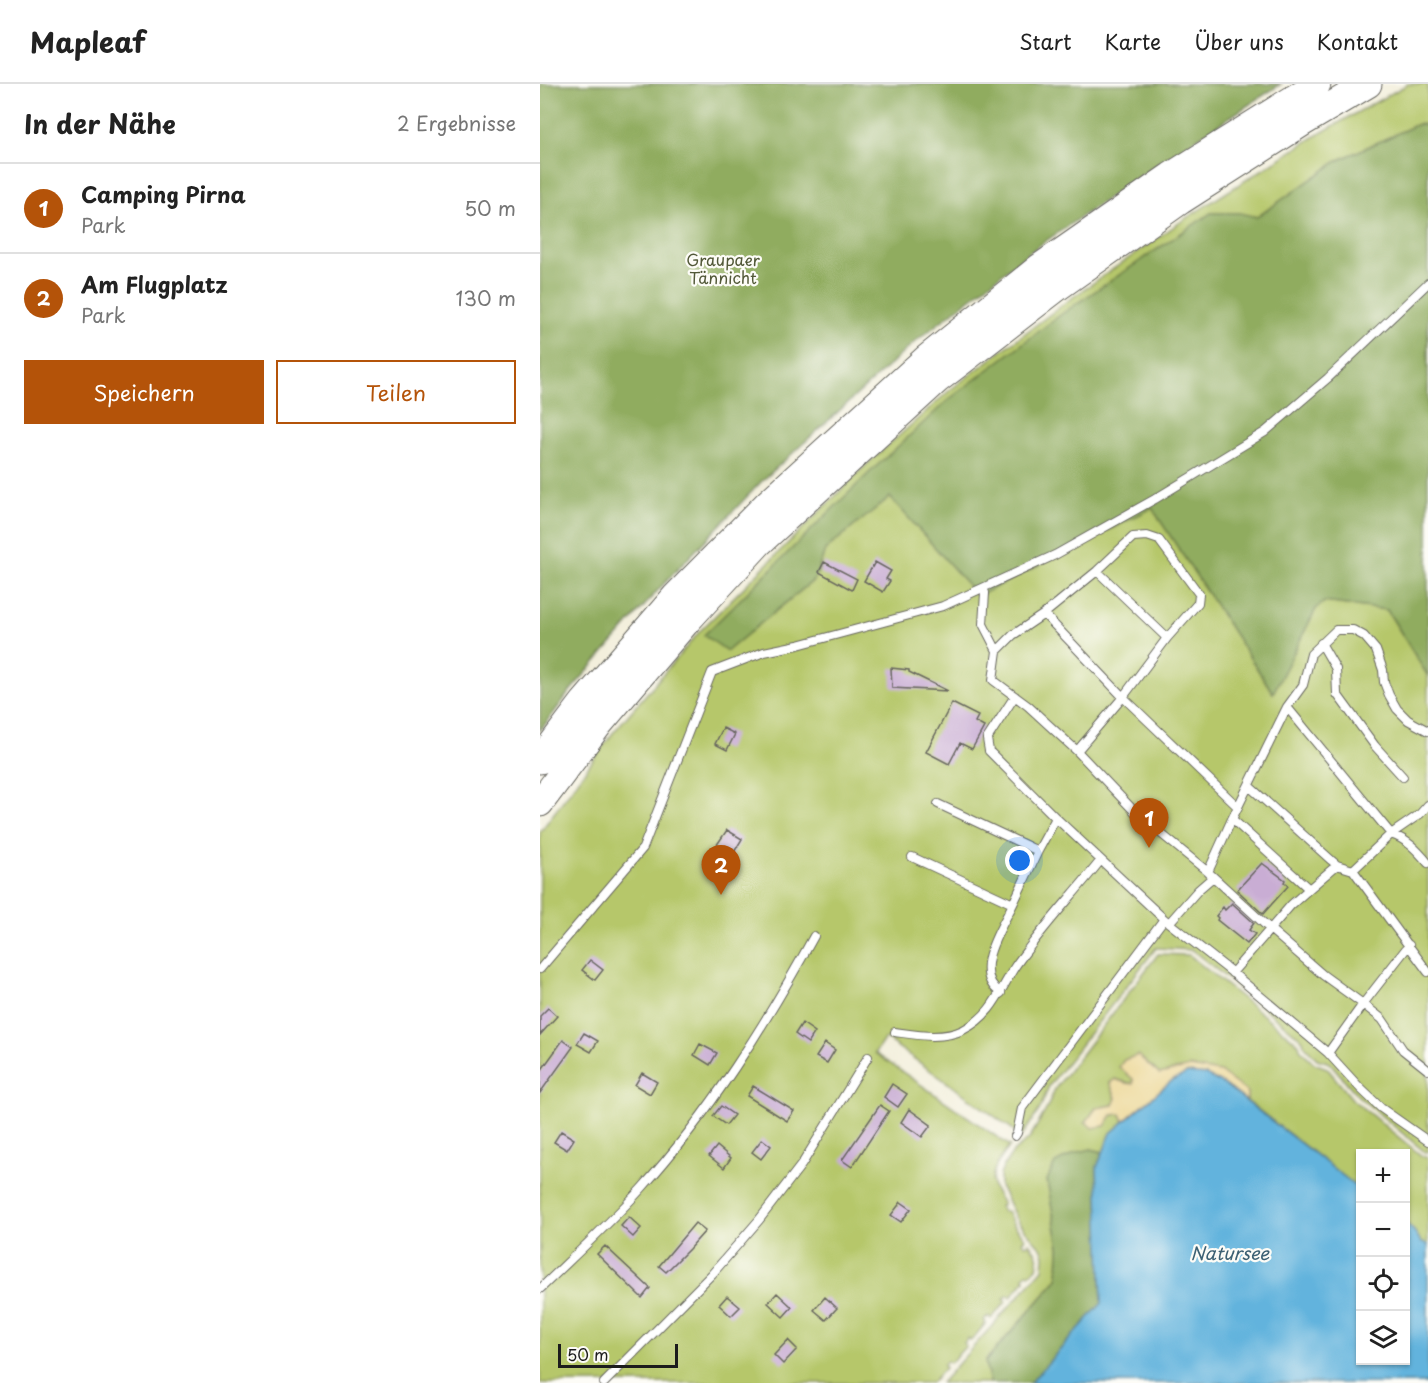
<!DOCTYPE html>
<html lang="de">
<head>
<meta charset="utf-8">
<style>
  body { margin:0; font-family:"Playpen Sans",sans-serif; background:#f6f6f6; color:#222 }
  .controls { position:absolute; right:18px; bottom:18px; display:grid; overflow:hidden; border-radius:0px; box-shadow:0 2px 4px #0004 }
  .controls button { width:54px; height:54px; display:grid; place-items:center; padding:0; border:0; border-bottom:2px solid #e0e0e0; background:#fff; color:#222; font:30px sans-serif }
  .scale { position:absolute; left:18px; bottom:15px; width:120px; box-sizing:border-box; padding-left:6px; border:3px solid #1c1c1c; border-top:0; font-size:16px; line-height:21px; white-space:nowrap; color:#1c1c1c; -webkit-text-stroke:4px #fdfcf7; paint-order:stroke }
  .you { position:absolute; left:480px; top:777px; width:21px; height:21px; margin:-15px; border:4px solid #fff; border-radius:50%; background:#1a73e8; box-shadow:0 0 0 9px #1a73e833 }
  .badge { display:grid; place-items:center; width:39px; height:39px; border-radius:50%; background:#b45309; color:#fff; font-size:20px; font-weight:700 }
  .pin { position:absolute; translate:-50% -50px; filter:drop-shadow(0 2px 3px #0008) }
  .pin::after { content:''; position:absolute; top:32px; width:21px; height:18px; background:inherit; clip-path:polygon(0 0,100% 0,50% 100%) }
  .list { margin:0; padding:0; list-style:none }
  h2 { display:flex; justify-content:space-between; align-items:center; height:78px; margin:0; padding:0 24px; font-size:26px }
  h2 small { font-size:20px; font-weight:400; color:#767676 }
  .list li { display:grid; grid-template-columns:39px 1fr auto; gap:18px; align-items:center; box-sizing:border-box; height:90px; padding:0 24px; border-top:2px solid #e0e0e0 }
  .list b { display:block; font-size:22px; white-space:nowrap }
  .list p { margin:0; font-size:20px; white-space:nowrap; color:#767676 }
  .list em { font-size:20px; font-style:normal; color:#767676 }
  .actions { display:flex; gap:12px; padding:18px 24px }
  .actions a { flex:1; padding:14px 0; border:2px solid #b45309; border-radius:0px; text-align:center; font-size:21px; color:#b45309 }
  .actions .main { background:#b45309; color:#fff }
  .icon { flex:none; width:33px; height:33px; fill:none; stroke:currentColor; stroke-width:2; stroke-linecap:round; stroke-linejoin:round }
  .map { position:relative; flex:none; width:888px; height:1299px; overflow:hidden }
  header { display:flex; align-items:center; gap:36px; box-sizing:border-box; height:84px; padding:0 30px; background:#fff; border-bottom:2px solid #e0e0e0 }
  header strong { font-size:28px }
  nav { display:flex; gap:33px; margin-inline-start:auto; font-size:21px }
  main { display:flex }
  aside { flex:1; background:#fff }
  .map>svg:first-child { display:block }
</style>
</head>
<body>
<header>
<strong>Mapleaf</strong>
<nav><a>Start</a><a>Karte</a><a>Über uns</a><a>Kontakt</a></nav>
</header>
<main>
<aside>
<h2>In der Nähe<small>2 Ergebnisse</small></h2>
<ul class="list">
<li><span class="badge">1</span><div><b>Camping Pirna</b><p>Park</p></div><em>50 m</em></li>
<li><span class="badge">2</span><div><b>Am Flugplatz</b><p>Park</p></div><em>130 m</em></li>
</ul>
<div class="actions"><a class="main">Speichern</a><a>Teilen</a></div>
</aside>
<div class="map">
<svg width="888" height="1299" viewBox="0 0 888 1299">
  <rect width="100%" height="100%" fill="#fdfcf7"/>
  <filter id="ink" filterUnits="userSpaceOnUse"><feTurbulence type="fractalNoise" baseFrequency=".0167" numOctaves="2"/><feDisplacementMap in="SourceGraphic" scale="12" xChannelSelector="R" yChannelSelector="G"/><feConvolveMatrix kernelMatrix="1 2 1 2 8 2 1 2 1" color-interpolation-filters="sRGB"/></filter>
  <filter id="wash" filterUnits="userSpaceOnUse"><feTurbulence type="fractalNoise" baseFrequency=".008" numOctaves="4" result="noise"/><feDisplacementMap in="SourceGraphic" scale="24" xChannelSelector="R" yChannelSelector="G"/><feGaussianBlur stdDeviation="1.35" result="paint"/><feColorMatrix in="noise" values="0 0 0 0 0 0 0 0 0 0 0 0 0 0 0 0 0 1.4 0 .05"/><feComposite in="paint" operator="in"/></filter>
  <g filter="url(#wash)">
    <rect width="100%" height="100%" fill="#f3efdc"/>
    <!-- green -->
    <path fill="#b6c76b" stroke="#697244" stroke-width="1.5" d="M868,0H888V41L878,40L799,76L717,133L700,129H671L523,229L409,316L186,567L275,495L285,466L350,412L438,512L612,423L733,609L776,525L784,518L847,526L888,592V1069H886L818,1012L790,979L777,975L764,961L763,956L652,866L616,864L509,1002L500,1025L482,1052L345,954L335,969L470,1062C462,1073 449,1087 453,1102C455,1108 460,1115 463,1120L460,1122L463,1128L467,1127L474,1141L485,1154L482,1158L486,1161L489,1159C496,1168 500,1173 497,1184L490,1190L487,1189L484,1193L485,1196L471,1213L468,1211L464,1215L466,1218L451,1235L448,1232L444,1236L446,1239L431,1257L428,1254L424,1259L426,1262L410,1279L407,1277L403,1281L405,1284L391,1299H0V748L72,650L160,547L325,382L410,306L526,218L646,134L777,51Z
      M618,870L649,871L759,960L760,965L774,979L787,984L813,1016L882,1072L888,1074V1160L882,1159L874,1147L866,1139V1070H820V1105L707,1017V1008L635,986L625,989L619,990L611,982L594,995L593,1000L575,995L570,999L576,1015L573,1021L556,1024L546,1038L572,1031L581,1030L584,1037L571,1049L563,1068L551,1065L507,1096L519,1163L518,1195L445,1277L450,1299H401L503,1185L504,1172L502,1165L478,1138L460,1102V1091L464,1081L474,1067L489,1055L506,1026L515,1005Z"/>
    <!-- forest -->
    <path fill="#90ac5f" stroke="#56643e" stroke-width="1.5" d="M0,0H741L622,77L490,168L376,257L221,398L120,504L31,606L0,647Z
      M878,40L888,41V592L847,526L784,518L776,525L733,609L612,424L438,512L350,413L285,466L275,495L187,567L164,551L328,390L408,316L523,229L671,129H700L717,133L799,76Z
      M551,1065L563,1068L557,1083L562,1219L490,1299H450L445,1278L518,1195L519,1163L507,1096L515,1079L535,1069Z"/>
    <!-- sand -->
    <path fill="#eeda9e" stroke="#857b5d" stroke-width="1.5" d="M598,971L619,990L650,983L680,988L707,1008V1017L685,1001L666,991L647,989L630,998L584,1037L581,1030L572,1031L565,1042L552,1044L546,1038L556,1024L573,1021L576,1014L570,999L575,995L586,999L593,1000V995L579,983L584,976Z"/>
    <!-- water -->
    <path fill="#62b3dd" stroke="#3f687c" stroke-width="1.5" d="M647,989L666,991L685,1001L820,1105V1276H866V1139L874,1147L882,1159L888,1160V1299H490L562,1219L557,1083L571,1049L630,998Z"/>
    <g id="blocks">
      <!-- building -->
      <path fill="#c9add4" d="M284,478L317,495L312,506L279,488Z
        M335,478L351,487L346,495L350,497L343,508L324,497Z
        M351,584L369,586V588L408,607L352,604Z
        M412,619L438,632L435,638L444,643L432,665L420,659L409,680L386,668Z
        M183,644L195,650L187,666L175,660Z
        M187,746L202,755L190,775L174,765Z
        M722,779L745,796L744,798L748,802L723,830L697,806Z
        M692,819L714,839L709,846L715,850L707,860L677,836L678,834L676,832L683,823L685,826Z
        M50,876L63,886L55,896L42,886Z
        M8,924L17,932L0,951V932Z
        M262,939L275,948L268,959L255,950Z
        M44,949L58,957L51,968L37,960Z
        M23,956L33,963L0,1009V988Z
        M285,959L295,966L287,979L276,973Z
        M160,960L177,969L170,981L154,971Z
        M102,989L117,998L110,1010L95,1001Z
        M352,1000L367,1010L358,1023L344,1013Z
        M213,1002L254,1027L247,1037L207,1012Z
        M340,1021L349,1027L312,1083L302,1076Z
        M181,1022L194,1031L186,1041L173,1032Z
        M369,1025L391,1041L382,1053L361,1038Z
        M21,1047L34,1055L27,1066L14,1058Z
        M222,1055L231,1062L221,1075L212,1068Z
        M177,1062L191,1074L184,1084L169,1072Z
        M361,1118L371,1125L361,1138L351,1131Z
        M89,1133L101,1144L93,1153L81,1142Z
        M155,1139L165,1147L149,1165L126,1188L119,1182Z
        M65,1162L110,1204L102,1214L57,1170Z
        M237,1209L252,1223L243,1233L228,1219Z
        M187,1212L200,1223L191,1232L179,1221Z
        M285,1213L297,1224L286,1236L274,1226Z
        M248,1256L257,1265L243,1280L234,1271Z"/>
    </g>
  </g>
  <g filter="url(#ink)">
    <use href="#blocks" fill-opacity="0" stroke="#67665f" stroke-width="1.5"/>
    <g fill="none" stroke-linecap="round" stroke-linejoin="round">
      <!-- service casing -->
      <g stroke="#67665f" stroke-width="10">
        <path id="service" d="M557,487L627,554
          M445,509L443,540L457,567L453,596L488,622L537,667
          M781,559L796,585L797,610L835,662L863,693
          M457,567L473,551L504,530L557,487L593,453L607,452L619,456L659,510L658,519L627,554L583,613L504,530
          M475,612L447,655L449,667L516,734L624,835L694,890L788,969L820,1004L841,1024L888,1057
          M747,623L763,601L771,570L796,546H813L824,552L836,566L843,586L844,598L849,611L857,625L868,636L888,647
          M709,702L791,776L797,781L813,786L888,888
          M398,720L498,767
          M692,735L668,788L731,846L783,891L823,920L842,935L863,966L888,986
          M372,773L473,820L498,767L516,734
          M797,781L769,805L692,735L747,623L851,750C868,756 877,766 888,779
          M813,786L851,750L880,730L888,721
          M668,788L597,730L537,667L583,613L698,723
          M629,839L658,806L673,793
          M0,885L103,764L172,588L224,568L258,561L403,522L515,471L615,415L725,348L788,294L888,199
          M692,889L751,821L769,805
          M461,909C430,889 461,845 473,820
          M355,948C377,951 402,956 423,946C451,932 459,909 474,884C479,876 485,869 491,861C513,832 538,805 561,776
          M788,969L823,920L869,861
          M475,1052L477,1049L482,1024L624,835
          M0,1205C34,1172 69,1140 101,1105C170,1029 225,941 274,852
          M64,1299L172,1190L219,1136L262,1080L328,973"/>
      </g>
      <!-- trunk casing -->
      <g stroke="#67665f" stroke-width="29">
        <path id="trunk" d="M0,676L44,618L135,513L229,418L387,274L500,183L631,92L777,0
          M0,719L60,639L147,537L219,459L397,296L518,203L640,117L762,39L828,0"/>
      </g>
      <!-- service -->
      <use href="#service" stroke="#fff" stroke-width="8"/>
      <!-- trunk -->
      <use href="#trunk" stroke="#fff" stroke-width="27"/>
    </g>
  </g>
  <g text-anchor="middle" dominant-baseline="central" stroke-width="4.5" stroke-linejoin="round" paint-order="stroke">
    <!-- park labels -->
    <g font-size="16" fill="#525838" stroke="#fdfcf7">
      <text x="183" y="175">Graupaer<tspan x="183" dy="18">Tännicht</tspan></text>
    </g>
    <!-- water labels -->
    <g font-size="18" font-style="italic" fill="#3c6073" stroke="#fdfcf7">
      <text x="690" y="1168">Natursee</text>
    </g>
  </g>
</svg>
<div class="controls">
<button>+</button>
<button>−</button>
<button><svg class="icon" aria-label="locate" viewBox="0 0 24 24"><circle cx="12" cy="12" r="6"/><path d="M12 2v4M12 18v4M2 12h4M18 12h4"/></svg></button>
<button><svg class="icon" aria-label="layers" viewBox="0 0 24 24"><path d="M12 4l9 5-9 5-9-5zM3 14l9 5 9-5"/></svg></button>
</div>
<div class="scale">50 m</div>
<div class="you"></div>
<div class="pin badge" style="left:609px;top:764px">1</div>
<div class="pin badge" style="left:181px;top:811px">2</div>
</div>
</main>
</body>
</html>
